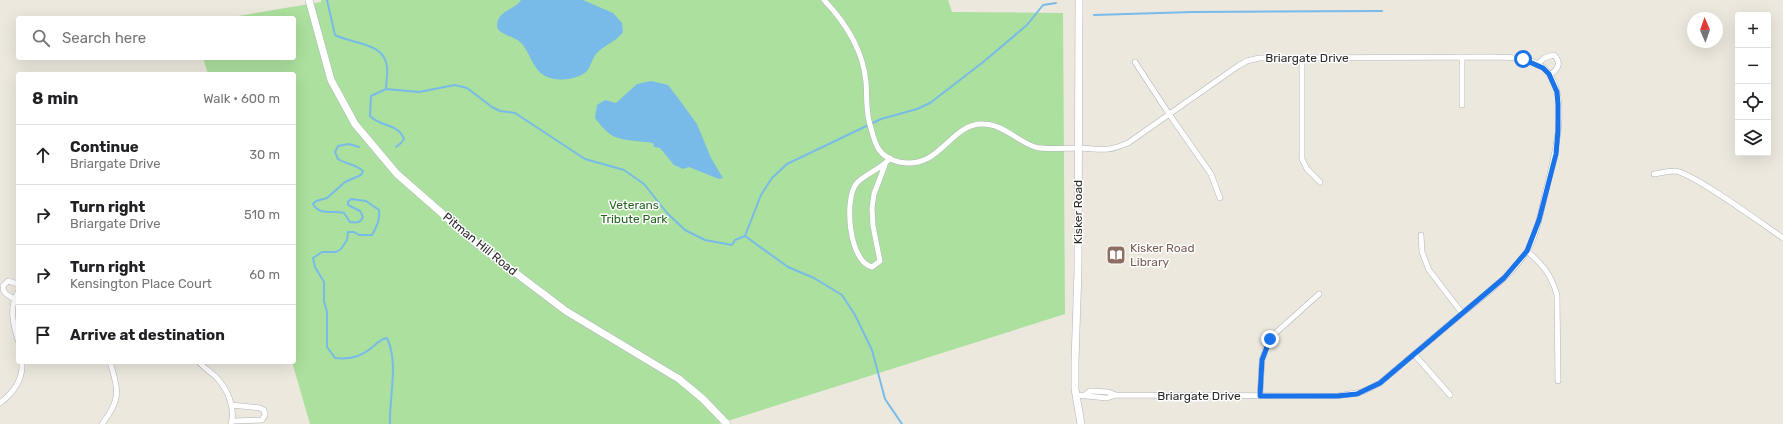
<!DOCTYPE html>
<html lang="en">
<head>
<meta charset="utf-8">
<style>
  body { margin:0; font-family:Rubik,sans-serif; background:#f2f2f2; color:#202124 }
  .controls { position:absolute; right:12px; top:12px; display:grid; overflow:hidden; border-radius:4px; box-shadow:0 4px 16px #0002 }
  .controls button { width:36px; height:36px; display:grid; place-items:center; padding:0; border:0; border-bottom:1px solid #e0e0e0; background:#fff; color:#202124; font:20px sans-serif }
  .compass { position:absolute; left:1687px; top:12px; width:36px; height:36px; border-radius:50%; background:#fff; box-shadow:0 4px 16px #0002; rotate:358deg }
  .stop { position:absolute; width:12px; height:12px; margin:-9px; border:3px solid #1a73e8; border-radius:50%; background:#fff }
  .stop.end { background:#1a73e8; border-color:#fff; box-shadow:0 1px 4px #0008 }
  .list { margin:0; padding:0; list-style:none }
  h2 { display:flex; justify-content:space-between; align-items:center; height:52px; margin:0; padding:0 16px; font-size:17px }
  h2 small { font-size:13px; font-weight:400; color:#757577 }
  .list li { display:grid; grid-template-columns:26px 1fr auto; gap:12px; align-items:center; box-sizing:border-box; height:60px; padding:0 16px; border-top:1px solid #e0e0e0 }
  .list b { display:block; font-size:15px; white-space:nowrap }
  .list p { margin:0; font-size:13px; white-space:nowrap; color:#757577 }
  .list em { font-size:13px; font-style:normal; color:#757577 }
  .icon { flex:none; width:22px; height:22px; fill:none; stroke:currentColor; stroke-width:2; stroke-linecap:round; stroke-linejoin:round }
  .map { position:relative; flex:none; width:1783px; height:424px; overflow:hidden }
  .search { position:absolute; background:#fff; box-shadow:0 4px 16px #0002; left:16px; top:16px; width:280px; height:44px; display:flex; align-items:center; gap:10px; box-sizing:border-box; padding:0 14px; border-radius:4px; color:#757577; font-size:15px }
  .panel { position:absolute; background:#fff; box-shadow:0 4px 16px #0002; left:16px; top:72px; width:280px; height:292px; border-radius:4px }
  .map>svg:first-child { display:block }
</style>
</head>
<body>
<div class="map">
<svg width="1783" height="424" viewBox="0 0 1783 424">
  <rect width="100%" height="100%" fill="#ece8de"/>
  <!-- green -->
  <path fill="#ace09e" d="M321,0H948L952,12L1063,13L1065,314L718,424H310L292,362H294V74H208L203,58H294V18H226L321,2Z"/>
  <!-- water -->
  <path fill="#78bbe8" d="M521,0H583L613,13L622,23L623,32C616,42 604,45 597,53C592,58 591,67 586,72C576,80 557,82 545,76C532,69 530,51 520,42C514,36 496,34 497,25C498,10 515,10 521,0Z
    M651,81L668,85L678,98L697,124L711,158L723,178L719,179L689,167L683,169L674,165L660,148L654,147L653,143C642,141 618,141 610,134C604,130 599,123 595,118L597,105L605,100L616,103L637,84Z"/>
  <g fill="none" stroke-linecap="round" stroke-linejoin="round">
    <!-- stream -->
    <path stroke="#78bbe8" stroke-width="2" d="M327,0L335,35C352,44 385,42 387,67C388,74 386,82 386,89
      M1094,15L1193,12L1382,11
      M359,147L349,144L338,146L335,152L338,159C346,164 357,165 363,171L361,175L345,182L327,198L316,201L313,204C319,216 333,210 344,213L350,222C357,223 360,223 363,217L360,211L348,205V202L351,199L366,201L379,210C380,220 377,226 372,235H359L354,232H348L347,240L341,249L336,252H322L313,258L315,267L324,282V301L327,312V347L335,358C352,360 363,356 376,344C380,341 381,339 387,338C399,363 389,397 390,424
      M396,147L401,143L404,139C398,123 380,127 370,116L371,96L386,89L419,92L455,85L467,88L492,107L500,111L515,113L585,159L624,170L644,184L667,213L685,230L705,240L732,245L735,240L745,236L761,195L772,178L787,164L881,119L917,109L930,103L982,63L1027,25L1043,5L1056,3
      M745,236L788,267L814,278L842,295L855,315L872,350L885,399L902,424"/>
    <!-- street casing -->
    <g stroke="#b2b3be" stroke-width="6">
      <path id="street" d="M824,0C846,23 863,50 866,82C867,94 866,109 869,121C875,141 875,156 899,162C940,171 950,123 983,124C1003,124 1017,141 1035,147C1046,150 1066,148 1078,148C1088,148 1098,150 1108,149C1115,149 1122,145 1128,143L1238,66L1247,61L1259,58L1495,57C1511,58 1531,57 1544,68C1573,93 1553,163 1545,194C1541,212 1537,235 1527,251C1512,275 1485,295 1464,312C1435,336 1408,359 1380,383L1362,392L1337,396L1116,395L1107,398L1076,395
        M1462,57V105
        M1302,58V159L1307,169L1320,182
        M1135,62L1169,114L1211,174L1220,198
        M1537,65L1544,58L1554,55C1562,63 1558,69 1550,75
        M885,165L874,194L872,208L873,226L880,261L872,267C849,262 844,200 856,184C865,173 881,170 890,158
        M1654,174C1661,173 1668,171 1675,171C1692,172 1765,226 1783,238
        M1421,235L1422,252L1429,270L1462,313
        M1527,251C1543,265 1551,274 1557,295L1558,381
        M18,292C9,307 13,324 18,340
        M14,299C8,295 3,294 3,286L8,281L18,284
        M1414,354L1450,395
        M199,362C204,368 210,371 216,377C227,388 236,408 231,424
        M1085,395L1090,391L1108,392L1116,395
        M1260,396L1262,360L1269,339L1319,294
        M0,403C14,392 23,380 22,362
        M231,405L260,408L264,410L265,415L262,420L232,421
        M102,424C121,400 119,390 110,362"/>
    </g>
    <!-- secondary casing -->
    <g stroke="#b2b3be" stroke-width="8">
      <path id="secondary" d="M309,0L331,80L355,124L397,174L476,243L566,311L679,379L703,399L727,424
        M1079,0L1078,270L1075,361V389L1081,424"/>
    </g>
    <!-- street -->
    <use href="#street" stroke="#fff" stroke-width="5"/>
    <!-- secondary -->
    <use href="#secondary" stroke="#fff" stroke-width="7"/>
  </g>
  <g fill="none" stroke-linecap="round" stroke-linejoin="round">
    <!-- route -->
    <path stroke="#1a73e8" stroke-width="5" d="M1270,339L1262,360L1260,396H1337L1357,394L1380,383L1504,278L1527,251L1539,220L1556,154L1558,130V104L1557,92L1549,74L1543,68L1523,59"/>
  </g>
  <!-- icons -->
  <defs>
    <g id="library-square" transform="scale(1)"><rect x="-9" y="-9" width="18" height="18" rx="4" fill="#8d6e63" stroke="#fff"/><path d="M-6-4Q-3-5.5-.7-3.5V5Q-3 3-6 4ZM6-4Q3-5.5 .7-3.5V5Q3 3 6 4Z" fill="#fff"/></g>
  </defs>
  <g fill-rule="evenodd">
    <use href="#library-square" x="1116" y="255"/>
  </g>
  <g text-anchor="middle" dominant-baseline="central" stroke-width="3" stroke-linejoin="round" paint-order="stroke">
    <!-- street labels -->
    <g font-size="12" fill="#2b2b2b" stroke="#fff">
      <text x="1307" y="58">Briargate Drive</text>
      <text transform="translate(1078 212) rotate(-90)">Kisker Road</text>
      <text transform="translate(480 244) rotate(39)">Pitman Hill Road</text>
      <text x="1199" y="396">Briargate Drive</text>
    </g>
    <!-- park labels -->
    <g font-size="12" fill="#24651f" stroke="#fff">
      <text x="634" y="205">Veterans<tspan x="634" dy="14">Tribute Park</tspan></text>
    </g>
    <!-- education labels -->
    <g font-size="12" fill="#785e54" stroke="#fff" text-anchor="start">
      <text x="1130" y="248">Kisker Road<tspan x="1130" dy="14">Library</tspan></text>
    </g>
  </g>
</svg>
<div class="controls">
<button>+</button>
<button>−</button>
<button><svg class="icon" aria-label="locate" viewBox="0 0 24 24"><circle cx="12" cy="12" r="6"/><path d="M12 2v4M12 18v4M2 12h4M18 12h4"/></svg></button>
<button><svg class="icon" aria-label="layers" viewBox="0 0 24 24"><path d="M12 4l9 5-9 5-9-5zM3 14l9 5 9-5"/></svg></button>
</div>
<svg class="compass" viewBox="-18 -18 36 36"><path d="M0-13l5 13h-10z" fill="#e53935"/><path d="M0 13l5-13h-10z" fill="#757577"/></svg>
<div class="stop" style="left:1523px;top:59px"></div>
<div class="stop end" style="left:1270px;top:339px"></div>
<div class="search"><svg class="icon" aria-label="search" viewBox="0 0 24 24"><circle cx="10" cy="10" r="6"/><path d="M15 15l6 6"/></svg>Search here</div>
<section class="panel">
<h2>8 min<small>Walk · 600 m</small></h2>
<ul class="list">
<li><svg class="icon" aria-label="ahead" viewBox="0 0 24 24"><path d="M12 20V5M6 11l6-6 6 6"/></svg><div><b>Continue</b><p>Briargate Drive</p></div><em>30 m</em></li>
<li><svg class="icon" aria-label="right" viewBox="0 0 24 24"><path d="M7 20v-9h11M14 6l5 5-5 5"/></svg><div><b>Turn right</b><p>Briargate Drive</p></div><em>510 m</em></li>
<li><svg class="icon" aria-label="right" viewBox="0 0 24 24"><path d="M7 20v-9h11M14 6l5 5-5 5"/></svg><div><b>Turn right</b><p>Kensington Place Court</p></div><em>60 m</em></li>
<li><svg class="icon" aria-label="arrive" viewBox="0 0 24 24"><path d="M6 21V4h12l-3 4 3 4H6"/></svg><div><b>Arrive at destination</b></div></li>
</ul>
</section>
</div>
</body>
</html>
